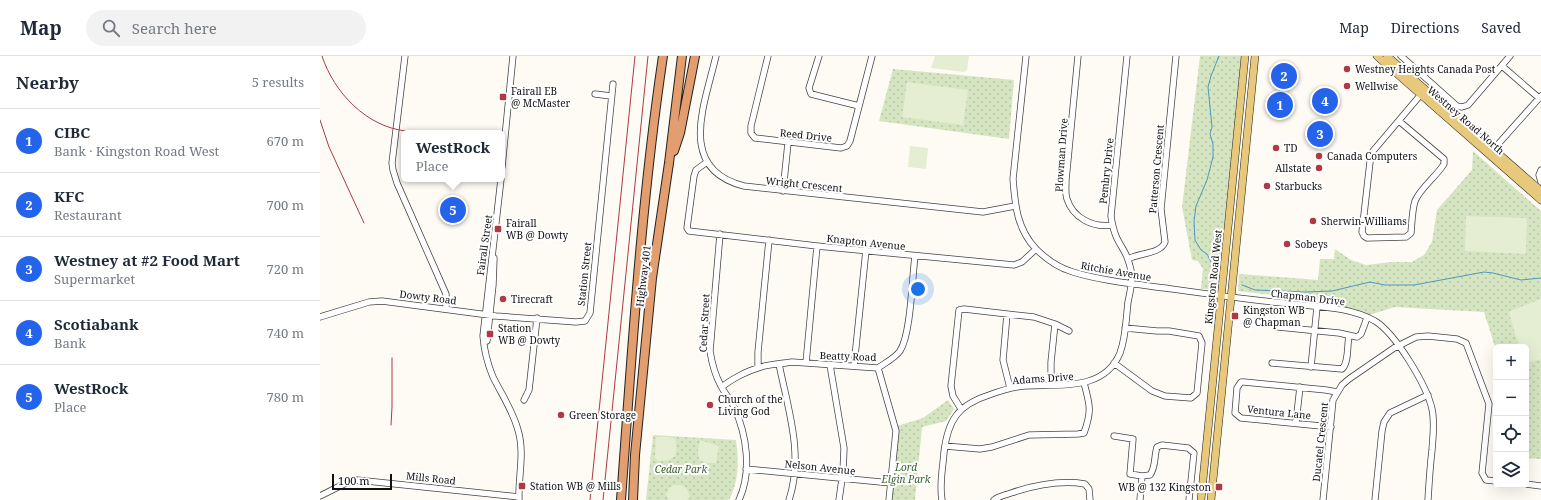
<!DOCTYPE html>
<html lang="en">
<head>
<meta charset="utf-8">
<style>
  body { margin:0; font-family:"Noto Serif",serif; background:#f2f2f3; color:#1f2937 }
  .controls { position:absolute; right:12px; bottom:12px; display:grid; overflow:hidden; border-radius:6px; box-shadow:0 4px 16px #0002 }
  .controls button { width:36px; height:36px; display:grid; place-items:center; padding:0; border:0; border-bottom:1px solid #e0e1e3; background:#fff; color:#1f2937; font:20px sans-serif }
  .scale { position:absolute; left:12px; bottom:10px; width:60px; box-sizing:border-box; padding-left:4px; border:2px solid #101010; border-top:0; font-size:11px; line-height:14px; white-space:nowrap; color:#101010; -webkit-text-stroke:3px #fff; paint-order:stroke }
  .you { position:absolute; left:598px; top:233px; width:14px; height:14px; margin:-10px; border:3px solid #fff; border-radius:50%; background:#1a73e8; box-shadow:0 0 0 6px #1a73e833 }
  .badge { display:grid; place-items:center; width:26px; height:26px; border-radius:50%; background:#2563eb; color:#fff; font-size:13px; font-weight:700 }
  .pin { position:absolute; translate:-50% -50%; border:2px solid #fff; box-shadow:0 1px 4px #0006 }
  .popup { position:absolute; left:81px; top:74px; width:104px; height:52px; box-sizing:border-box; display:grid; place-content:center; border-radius:6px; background:#fff; filter:drop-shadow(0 1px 3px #0005); font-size:13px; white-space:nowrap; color:#747a83 }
  .popup b { font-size:15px; color:#1f2937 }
  .popup::after { content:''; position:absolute; left:50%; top:100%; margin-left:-8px; border:8px solid transparent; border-top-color:#fff }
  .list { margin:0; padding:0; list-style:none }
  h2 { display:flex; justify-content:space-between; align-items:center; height:52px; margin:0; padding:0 16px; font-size:17px }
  h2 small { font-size:13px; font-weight:400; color:#747a83 }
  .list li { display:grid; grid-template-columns:26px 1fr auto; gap:12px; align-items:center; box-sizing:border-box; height:64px; padding:0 16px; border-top:1px solid #e0e1e3 }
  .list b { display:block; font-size:15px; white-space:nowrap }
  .list p { margin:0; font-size:13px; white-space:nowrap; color:#747a83 }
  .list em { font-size:13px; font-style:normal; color:#747a83 }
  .icon { flex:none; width:22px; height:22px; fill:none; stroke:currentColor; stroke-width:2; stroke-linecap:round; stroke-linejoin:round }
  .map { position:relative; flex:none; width:1221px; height:444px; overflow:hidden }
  header { display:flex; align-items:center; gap:24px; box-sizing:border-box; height:56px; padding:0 20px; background:#fff; border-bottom:1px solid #e0e1e3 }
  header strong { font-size:19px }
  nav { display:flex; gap:22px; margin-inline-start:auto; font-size:14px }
  .search { width:280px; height:36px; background:#f2f2f3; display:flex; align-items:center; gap:10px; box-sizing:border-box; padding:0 14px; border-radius:22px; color:#747a83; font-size:15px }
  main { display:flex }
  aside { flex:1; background:#fff }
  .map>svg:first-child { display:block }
</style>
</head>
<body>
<header>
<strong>Map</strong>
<div class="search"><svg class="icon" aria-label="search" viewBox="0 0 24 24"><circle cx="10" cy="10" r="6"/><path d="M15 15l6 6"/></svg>Search here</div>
<nav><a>Map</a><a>Directions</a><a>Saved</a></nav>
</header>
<main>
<aside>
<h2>Nearby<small>5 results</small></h2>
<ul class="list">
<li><span class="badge">1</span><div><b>CIBC</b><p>Bank · Kingston Road West</p></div><em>670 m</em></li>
<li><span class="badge">2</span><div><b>KFC</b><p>Restaurant</p></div><em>700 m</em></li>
<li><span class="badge">3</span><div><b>Westney at #2 Food Mart</b><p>Supermarket</p></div><em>720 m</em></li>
<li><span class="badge">4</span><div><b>Scotiabank</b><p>Bank</p></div><em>740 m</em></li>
<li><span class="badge">5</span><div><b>WestRock</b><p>Place</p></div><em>780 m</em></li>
</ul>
</aside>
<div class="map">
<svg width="1221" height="444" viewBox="0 0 1221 444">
  <defs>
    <pattern id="park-dots" width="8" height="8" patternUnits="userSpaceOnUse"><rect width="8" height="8" fill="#d5e5c1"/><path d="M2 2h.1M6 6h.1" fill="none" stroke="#b6c3a5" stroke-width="1.8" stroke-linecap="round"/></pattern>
  </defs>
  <rect width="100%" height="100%" fill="#fefbf5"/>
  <!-- park -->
  <path fill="url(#park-dots)" d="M880,0H922L898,227C895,235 888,233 881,233L883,213L878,205L872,204L862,151Z
    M573,13L694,24L689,83L559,65Z
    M1153,95L1221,155V403L1206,402V291H1176V294L1164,256L1075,251L1049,259L1038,254L995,244L918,235L919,218L998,224L1000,203H1014L1015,193L1031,204L1046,209L1071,206H1092L1104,199L1112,186L1117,154L1152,114Z
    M628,344L634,353L626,365L602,371L595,444H572L578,385L577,370L603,362Z
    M333,379L416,384C419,405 419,425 409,444H326Z"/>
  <!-- pitch -->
  <path fill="#e5edd2" d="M615,0H649L647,14L644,16L611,12Z
    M587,26L648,34L643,69L582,61Z
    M590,90L608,92L606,113L588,111Z
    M1146,160L1207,162L1206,198L1145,195Z
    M1221,243V303L1206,308V291H1199L1189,257L1190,255Z
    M336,381H350L355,383C359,400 354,405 338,405L335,402Z
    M380,384L399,390L396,407H386L379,404L378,394Z
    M355,429H362L367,433L370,441L367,444H349L346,439L350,431Z"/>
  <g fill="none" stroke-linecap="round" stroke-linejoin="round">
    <!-- stream -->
    <path stroke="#4f96bd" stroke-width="1" d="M891,206L887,198L881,194L875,184L874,165L876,150L887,124L893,101V88L890,78L892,71L888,31L891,20L899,0
      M922,229L935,234L986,236L1012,235L1050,226L1065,229H1094L1164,216L1173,217L1201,224L1221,222"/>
    <!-- minor casing -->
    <g stroke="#434343" stroke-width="7">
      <path id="minor" d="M85,0L72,107L73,114L77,127L126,238V252
        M396,0C385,48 356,113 424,130L663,156L695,150
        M448,0L431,70V77L435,82L521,92L527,90L530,85L552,0
        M499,0L489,32L491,38L539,50
        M706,0L693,123C695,149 697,173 716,193C726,203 739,212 753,216C782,225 815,228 845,232C888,238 930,244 973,248C1001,251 1030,251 1055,265C1076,278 1107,330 1112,353C1115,367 1113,380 1112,394C1110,411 1109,427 1108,444
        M758,0L746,124C746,130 745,137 747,143C753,162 773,172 792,169
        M1081,0L1137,50L1142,51L1148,49L1190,0
        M1182,10L1219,42
        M275,38L291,40
        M1079,65L1124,103V108C1116,121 1101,131 1095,145C1092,155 1092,166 1091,177L1086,181L1047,182L1044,180L1042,176L1050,106L1053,95L1103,36
        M1172,95L1221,40
        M387,106L376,114L374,120L367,172L369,175L497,190L694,209L702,206L716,193
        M182,111L193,0
        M1221,114L1219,119L1221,126
        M181,123L163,280C164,293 168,309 173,321C182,339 193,355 198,374C205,397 198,421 199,444
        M463,135L468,87
        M400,178L390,295C392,308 395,319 401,330C405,338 411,344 414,351C427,379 432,416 419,444
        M808,203C818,197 841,198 845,186L841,153L856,0
        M687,258L683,304L690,332
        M0,261L49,246L62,245L176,260L256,266L265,265L270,257L293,28
        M958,271L1019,277L1037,281L1041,278L1047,262
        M167,285L173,229L174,202
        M486,307L497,190
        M794,307L832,335L845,340L871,342L877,337L882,287L879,280L849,275H837L805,272
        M952,307L1022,313C1029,307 1027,289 1029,280
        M459,308C468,353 484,399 469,444
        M510,309L524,392L523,416L519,444
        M534,310L546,194
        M991,311L997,251
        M438,312V296L449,184
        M558,312L576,375L569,444
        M731,329V306L735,268
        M402,331C410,324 427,315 438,312C448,308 461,308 472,306L558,312C565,307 575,302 580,295C591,278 592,222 595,200
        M204,344L209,334L217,262
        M641,353L633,340L631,330L639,254L644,253L714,261L735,268L749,275
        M976,366L980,331
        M1011,371L921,362L915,357L917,332L921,326H924L1006,334L1017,336
        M794,380L813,383L810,418L822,420L830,419C836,411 834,400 837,391L842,389L868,392L874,397L869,444
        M625,390L660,393L672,391L709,379L758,378L764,377C772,355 770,349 764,327
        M426,413L571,427
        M1206,428L1221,430
        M0,440L28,426L37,424L199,441
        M622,444C619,428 623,412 624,396C628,364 638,349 669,339C680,335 692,331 704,330C738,328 784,336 800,297C806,281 806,263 808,246C810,237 812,228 812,219C811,214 810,209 808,204C806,196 799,188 796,180C793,173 792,167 791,160L807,0
        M674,444C679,440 686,439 691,437C715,429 741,424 765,428L769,433L770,444
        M820,444L822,420
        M1003,444L1013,344L1022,329L1029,323L1074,292L1096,281L1108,280L1137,283L1146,287L1169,348L1162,417L1166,424L1176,425
        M1055,444L1062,375L1064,366L1070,357L1108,339"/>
    </g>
    <!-- major casing -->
    <g stroke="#212121" stroke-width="8">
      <path id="major" d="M1057,0L1221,144
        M1067,0L1221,135
        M881,444L925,0
        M891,444L935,0"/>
    </g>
    <!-- highway casing -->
    <g stroke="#212121" stroke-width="10">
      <path id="highway" d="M354,95L360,77L375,0
        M301,444C312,296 321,147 343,0
        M313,444L315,399L332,222L349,107L362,0"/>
    </g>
    <!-- minor -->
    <use href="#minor" stroke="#fff" stroke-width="5.5"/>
    <!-- major -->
    <use href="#major" stroke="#e8c87b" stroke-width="7"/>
    <!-- highway -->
    <use href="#highway" stroke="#e29e6e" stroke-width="8"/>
    <!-- rail -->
    <path stroke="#af3944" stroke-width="1" d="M2,0C14,37 47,71 86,75
      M0,64L9,91L44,167
      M71,369L72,351V302
      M270,444L315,0
      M283,444L328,0"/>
  </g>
  <!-- markers -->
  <g fill="#af3944" stroke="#fff" stroke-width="1.5">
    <circle cx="1027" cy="13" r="4"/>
    <circle cx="1027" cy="30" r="4"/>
    <rect x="179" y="37" width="8" height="8" rx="2"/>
    <circle cx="956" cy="92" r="4"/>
    <circle cx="999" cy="100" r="4"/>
    <circle cx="999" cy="112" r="4"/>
    <circle cx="947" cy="130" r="4"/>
    <circle cx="993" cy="165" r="4"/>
    <rect x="174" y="169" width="8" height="8" rx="2"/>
    <circle cx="967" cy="188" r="4"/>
    <circle cx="183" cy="243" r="4"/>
    <rect x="911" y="256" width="8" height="8" rx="2"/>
    <rect x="166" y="274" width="8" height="8" rx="2"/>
    <circle cx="390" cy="349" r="4"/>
    <circle cx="241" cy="359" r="4"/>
    <rect x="198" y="426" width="8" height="8" rx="2"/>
    <rect x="895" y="427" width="8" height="8" rx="2"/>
  </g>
  <g text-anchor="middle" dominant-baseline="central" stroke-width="4" stroke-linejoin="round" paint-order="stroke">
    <!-- poi labels -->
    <g font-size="10" fill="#101010" stroke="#fff" text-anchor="start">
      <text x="1035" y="13">Westney Heights Canada Post</text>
      <text x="1035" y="30">Wellwise</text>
      <text x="191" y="35">Fairall EB<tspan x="191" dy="12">@ McMaster</tspan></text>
      <text x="964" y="92">TD</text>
      <text x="1007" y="100">Canada Computers</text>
      <text x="991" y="112" text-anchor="end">Allstate</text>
      <text x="955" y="130">Starbucks</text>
      <text x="1001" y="165">Sherwin-Williams</text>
      <text x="186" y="167">Fairall<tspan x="186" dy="12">WB @ Dowty</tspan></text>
      <text x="975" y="188">Sobeys</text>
      <text x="191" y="243">Tirecraft</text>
      <text x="923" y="254">Kingston WB<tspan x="923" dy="12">@ Chapman</tspan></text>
      <text x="178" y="272">Station<tspan x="178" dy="12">WB @ Dowty</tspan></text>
      <text x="398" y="343">Church of the<tspan x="398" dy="12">Living God</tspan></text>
      <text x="249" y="359">Green Storage</text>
      <text x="210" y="430">Station WB @ Mills</text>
      <text x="891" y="431" text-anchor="end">WB @ 132 Kingston</text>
    </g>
    <!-- street labels -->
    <g font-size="10" fill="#101010" stroke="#fff">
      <text transform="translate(1146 64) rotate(41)">Westney Road North</text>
      <text transform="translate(486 79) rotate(6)">Reed Drive</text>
      <text transform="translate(741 99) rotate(-86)">Plowman Drive</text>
      <text transform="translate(836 113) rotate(-85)">Patterson Crescent</text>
      <text transform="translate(786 115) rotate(-84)">Pembry Drive</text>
      <text transform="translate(484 128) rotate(6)">Wright Crescent</text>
      <text transform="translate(546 186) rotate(6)">Knapton Avenue</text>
      <text transform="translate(164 189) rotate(-82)">Fairall Street</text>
      <text transform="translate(796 215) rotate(10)">Ritchie Avenue</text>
      <text transform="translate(264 218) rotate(-84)">Station Street</text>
      <text transform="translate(323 220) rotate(-83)">Highway 401</text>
      <text transform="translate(893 221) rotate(-84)">Kingston Road West</text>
      <text transform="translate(108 241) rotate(7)">Dowty Road</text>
      <text transform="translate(988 241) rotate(7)">Chapman Drive</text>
      <text transform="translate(384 267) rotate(-87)">Cedar Street</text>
      <text transform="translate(528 300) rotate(2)">Beatty Road</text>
      <text transform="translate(723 322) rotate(-4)">Adams Drive</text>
      <text transform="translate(959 356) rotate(6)">Ventura Lane</text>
      <text transform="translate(1000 386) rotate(-84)">Ducatel Crescent</text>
      <text transform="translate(500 411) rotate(6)">Nelson Avenue</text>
      <text transform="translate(111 422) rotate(6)">Mills Road</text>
    </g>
    <!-- park labels -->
    <g font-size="10" font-style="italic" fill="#366028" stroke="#fff">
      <text x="586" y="411">Lord<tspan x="586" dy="12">Elgin Park</tspan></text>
      <text x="361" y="413">Cedar Park</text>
    </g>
  </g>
</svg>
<div class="controls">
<button>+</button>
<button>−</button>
<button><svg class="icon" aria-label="locate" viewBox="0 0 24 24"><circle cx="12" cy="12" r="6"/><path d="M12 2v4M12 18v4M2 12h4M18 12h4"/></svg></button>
<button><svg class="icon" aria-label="layers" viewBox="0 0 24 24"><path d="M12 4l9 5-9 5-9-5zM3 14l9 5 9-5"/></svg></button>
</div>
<div class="scale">100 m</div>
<div class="you"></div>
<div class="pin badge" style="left:960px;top:49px">1</div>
<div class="pin badge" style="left:964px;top:20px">2</div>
<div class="pin badge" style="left:1000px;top:78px">3</div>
<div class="pin badge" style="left:1005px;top:45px">4</div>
<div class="pin badge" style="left:133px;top:154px">5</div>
<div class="popup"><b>WestRock</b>Place</div>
</div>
</main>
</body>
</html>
